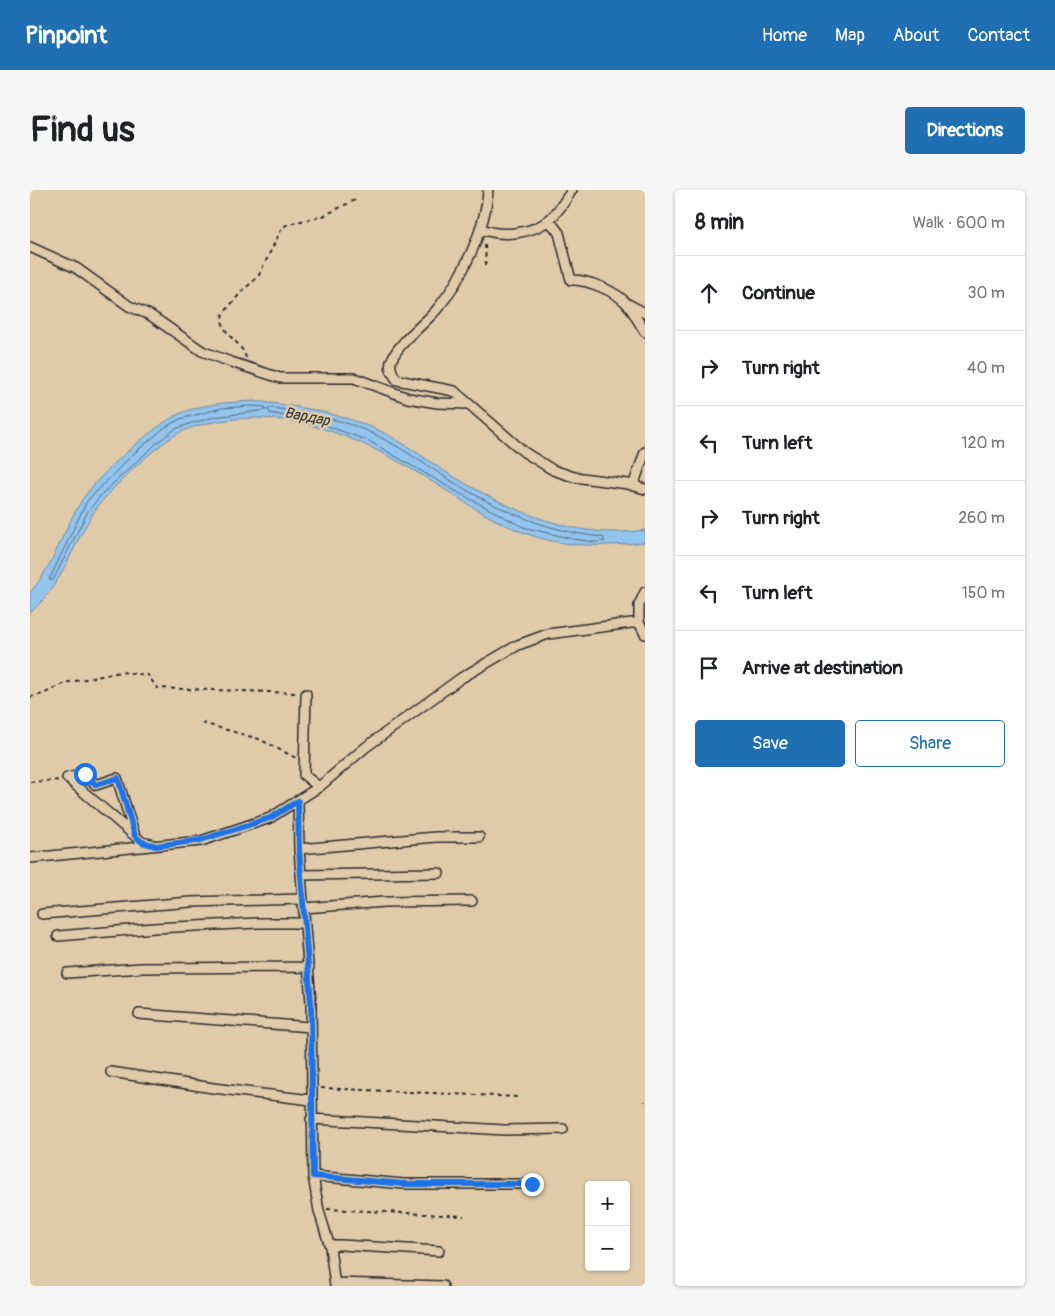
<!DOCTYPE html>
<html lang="en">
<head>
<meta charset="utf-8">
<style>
  body { margin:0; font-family:Pangolin,sans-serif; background:#f6f6f6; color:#202124 }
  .controls { position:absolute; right:15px; bottom:15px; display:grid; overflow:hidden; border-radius:5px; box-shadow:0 1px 4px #0004 }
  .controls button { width:45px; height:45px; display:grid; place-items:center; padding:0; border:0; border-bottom:1px solid #e0e0e0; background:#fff; color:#202124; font:25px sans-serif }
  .stop { position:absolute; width:15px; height:15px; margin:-11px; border:4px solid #1a73e8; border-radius:50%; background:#fff }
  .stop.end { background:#1a73e8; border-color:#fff; box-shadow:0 1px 5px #0008 }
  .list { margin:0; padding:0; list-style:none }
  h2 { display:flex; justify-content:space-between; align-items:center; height:65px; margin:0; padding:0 20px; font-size:21px }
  h2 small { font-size:16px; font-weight:400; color:#757577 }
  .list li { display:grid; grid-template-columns:32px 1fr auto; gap:15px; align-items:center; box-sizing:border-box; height:75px; padding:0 20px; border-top:1px solid #e0e0e0 }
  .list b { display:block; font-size:19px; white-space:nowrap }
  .list em { font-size:16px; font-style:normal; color:#757577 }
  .actions { display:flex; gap:10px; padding:15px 20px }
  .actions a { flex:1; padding:11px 0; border:1px solid #1f6fb2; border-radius:5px; text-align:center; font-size:18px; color:#1f6fb2 }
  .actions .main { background:#1f6fb2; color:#fff }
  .icon { flex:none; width:28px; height:28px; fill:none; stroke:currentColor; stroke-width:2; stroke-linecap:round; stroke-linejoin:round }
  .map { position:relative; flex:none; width:615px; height:1096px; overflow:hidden; border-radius:5px }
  header { display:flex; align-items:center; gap:30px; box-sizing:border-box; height:70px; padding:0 25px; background:#1f6fb2; color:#fff }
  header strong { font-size:24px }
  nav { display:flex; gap:28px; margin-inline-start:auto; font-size:18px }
  .intro { display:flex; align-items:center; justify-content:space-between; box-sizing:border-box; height:120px; padding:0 30px }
  h1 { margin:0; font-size:35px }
  .button { padding:12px 22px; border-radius:5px; background:#1f6fb2; color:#fff; font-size:18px; font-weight:700 }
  main { display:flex; gap:30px; padding:0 30px }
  aside { flex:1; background:#fff; border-radius:5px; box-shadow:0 1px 4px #0004 }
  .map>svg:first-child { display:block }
</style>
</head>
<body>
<header>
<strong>Pinpoint</strong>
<nav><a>Home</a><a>Map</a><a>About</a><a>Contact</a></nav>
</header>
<div class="intro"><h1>Find us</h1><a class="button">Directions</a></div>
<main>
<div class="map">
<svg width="615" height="1096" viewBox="0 0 615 1096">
  <rect width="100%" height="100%" fill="#dfcbaa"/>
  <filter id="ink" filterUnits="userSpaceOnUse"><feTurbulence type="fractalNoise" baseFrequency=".02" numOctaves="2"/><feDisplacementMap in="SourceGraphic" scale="10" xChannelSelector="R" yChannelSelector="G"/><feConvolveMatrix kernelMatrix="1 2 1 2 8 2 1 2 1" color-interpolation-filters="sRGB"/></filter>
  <g filter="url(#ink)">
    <!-- water -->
    <path fill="#92c4ee" stroke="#6987a0" d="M224,211C267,216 312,223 352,242C375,253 394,268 416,282C475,318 544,351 615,340V352C573,357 532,358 492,342C461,330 431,310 403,292C342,254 271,219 197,230C181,232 161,236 147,244C123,258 76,302 62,325C41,359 31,396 0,423V403C24,375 33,340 52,310C68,285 123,236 149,224C171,214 199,212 224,211Z"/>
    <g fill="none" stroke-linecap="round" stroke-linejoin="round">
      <!-- shore -->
      <path stroke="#546879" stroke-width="1" d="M223,216L235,217L236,220L185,227L162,233L145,239L128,252L72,304L58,321L23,390H19L57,311L101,266L134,238L150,229L192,218Z
        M241,218C278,222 317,230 350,247C372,258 391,272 412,285C460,316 515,342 573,347L575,351L564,352L543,349L493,337L429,303L339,251L289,233L240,223L238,220Z"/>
      <!-- minor casing -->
      <g stroke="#2b2b2b" stroke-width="12">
        <path id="minor" d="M458,0C456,38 432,89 408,118C394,135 372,149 362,169C358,176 362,183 367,190L424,201L494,262L523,280L544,287L598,294L615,299
          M519,30L529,43L541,90C557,89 588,102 598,115C604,123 609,133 615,142
          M450,38C471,48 504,44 521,28C530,20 536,9 542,0
          M0,57L46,78L99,116L120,125L172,161L198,171L250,188H324L378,208L407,213L439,214
          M598,114L615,123
          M603,296L615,262
          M609,432L615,444
          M276,504L274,585L289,597
          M37,588L55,584L66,595L87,588L105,646
          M42,592L112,652L121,654
          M268,611L269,659L281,813L283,986L289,1021L300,1057L305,1096
          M269,659L406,647H449
          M0,668L171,651L240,628L289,597L336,557L431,488L488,455L518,444L609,432V415L615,402
          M271,685L409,683
          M273,718L355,712L442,711
          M12,724L161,712L273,709
          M28,746L124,738L228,733H275
          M37,783L112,778L279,777
          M109,824L281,837
          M81,882L183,898L281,910
          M281,929L475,940L533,939
          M283,986L374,994H503
          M300,1057L301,1055H311L409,1061
          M305,1093L413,1096"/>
      </g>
      <!-- path -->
      <path stroke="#2b2b2b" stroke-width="2" stroke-dasharray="4 4" stroke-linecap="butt" d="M455,55L456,75
        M216,168C212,151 188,144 193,124L212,101L228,87L252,38L258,34L293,26L325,10
        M0,507L13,504L35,493L91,482L118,485L127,498L268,503
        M172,533L229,549L266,568
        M0,592L30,590
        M291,898L488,907
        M614,911H615
        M297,1019L434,1026"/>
      <!-- minor -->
      <use href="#minor" stroke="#dfcbaa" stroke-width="9"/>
    </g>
  </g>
  <g fill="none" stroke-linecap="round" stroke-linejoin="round" filter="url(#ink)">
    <!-- route -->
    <path stroke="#1a73e8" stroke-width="6" d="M55,584L66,595L88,588L105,646L112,652L126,656L171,650L240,628L268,611L269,660L281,813L283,986L374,994H502"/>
  </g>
  <g text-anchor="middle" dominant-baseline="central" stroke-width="5" stroke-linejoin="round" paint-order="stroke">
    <!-- water labels -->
    <g font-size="15" font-style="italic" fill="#353a3e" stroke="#dfcbaa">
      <text transform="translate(277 227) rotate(11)">Вардар</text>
    </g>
  </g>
</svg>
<div class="controls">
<button>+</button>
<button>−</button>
</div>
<div class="stop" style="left:55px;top:584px"></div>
<div class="stop end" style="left:502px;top:994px"></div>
</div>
<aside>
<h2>8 min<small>Walk · 600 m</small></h2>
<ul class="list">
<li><svg class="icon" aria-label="ahead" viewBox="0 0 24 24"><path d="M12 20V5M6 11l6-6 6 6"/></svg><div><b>Continue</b></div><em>30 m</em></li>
<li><svg class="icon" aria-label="right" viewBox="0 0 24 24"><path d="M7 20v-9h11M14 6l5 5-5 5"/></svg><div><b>Turn right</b></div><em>40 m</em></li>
<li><svg class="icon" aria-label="left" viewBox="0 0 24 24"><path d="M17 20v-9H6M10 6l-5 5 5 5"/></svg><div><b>Turn left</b></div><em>120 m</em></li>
<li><svg class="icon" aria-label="right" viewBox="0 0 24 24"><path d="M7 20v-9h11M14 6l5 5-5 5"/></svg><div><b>Turn right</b></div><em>260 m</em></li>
<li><svg class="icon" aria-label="left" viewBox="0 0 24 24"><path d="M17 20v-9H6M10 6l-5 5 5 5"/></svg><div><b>Turn left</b></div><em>150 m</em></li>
<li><svg class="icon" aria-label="arrive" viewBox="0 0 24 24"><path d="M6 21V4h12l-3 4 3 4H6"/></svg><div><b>Arrive at destination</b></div></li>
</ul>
<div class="actions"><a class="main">Save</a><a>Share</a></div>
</aside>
</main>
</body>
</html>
